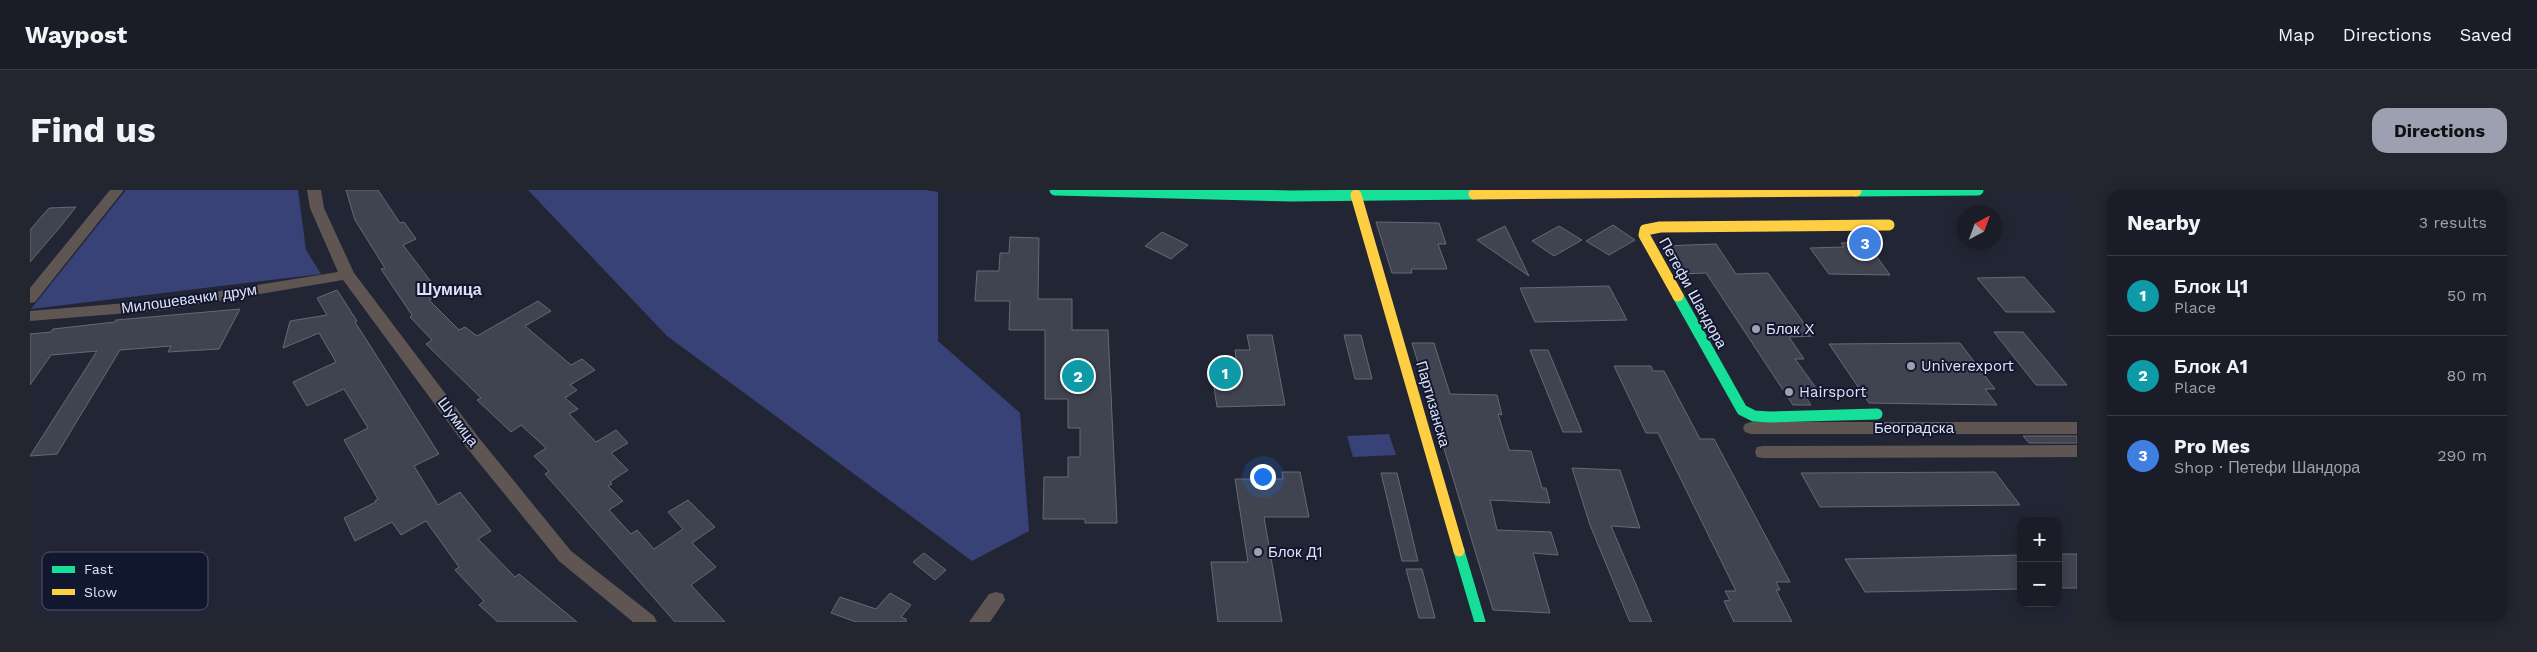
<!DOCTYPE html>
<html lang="en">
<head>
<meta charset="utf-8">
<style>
  body { margin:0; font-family:"Work Sans",sans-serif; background:#23252f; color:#f1f3f6 }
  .controls { position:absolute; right:15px; bottom:15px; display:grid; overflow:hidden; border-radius:10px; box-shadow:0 2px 12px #0003 }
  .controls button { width:45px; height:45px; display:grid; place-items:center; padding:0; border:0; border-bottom:1px solid #383a44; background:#1a1c27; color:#f1f3f6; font:25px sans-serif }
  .compass { position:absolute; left:1927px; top:15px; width:45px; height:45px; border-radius:50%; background:#1a1c27; box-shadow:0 2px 12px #0003; rotate:41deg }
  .you { position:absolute; left:1232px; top:286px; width:18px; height:18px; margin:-12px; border:4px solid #fff; border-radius:50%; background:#1a73e8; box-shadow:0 0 0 8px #1a73e833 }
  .badge { display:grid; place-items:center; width:32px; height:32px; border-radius:50%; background:#9ca0b1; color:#fff; font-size:16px; font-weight:700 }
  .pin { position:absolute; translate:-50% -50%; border:2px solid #fff; box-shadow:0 1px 5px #0006 }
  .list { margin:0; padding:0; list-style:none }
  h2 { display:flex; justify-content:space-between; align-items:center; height:65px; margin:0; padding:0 20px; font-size:21px }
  h2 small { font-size:16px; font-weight:400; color:#9fa1a7 }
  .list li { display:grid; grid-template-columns:32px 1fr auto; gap:15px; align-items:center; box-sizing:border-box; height:80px; padding:0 20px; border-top:1px solid #383a44 }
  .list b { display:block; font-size:19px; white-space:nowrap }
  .list p { margin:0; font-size:16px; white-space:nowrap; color:#9fa1a7 }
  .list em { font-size:16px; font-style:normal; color:#9fa1a7 }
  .map { position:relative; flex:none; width:2047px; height:432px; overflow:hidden; border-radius:15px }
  header { display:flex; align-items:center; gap:30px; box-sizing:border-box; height:70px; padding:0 25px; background:#1a1c27; border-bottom:1px solid #383a44 }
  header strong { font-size:24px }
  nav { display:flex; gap:28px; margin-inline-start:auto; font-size:18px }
  .intro { display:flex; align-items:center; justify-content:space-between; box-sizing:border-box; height:120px; padding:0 30px }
  h1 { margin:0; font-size:35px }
  .button { padding:12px 22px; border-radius:15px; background:#9ca0b1; color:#111; font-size:18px; font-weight:700 }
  main { display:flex; gap:30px; padding:0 30px }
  aside { flex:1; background:#1a1c27; border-radius:15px; box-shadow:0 2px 12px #0003 }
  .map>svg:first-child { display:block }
</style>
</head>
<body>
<header>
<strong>Waypost</strong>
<nav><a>Map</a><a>Directions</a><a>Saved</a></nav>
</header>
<div class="intro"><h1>Find us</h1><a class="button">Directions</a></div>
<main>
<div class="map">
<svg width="2047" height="432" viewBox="0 0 2047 432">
  <rect width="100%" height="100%" fill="#222634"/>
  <!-- green -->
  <path fill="#384276" d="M96,0H268L276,60L291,84L1,119Z
    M498,0H895L908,2V151L990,223L999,341L942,371L637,146Z
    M1359,244L1366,265L1323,267L1317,246Z"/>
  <!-- building -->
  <path fill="#404350" stroke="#666975" d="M316,0H348L370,33L374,32L386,49L373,55L402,93L396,96L405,107L399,110L429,140L435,137L447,146L508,111L521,121L495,136L541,175L552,169L565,180L540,195L547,200L535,208L548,219L539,224L566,252L586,240L598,253L581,263L598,280L580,292L582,294L578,296L593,311L579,320L601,344L607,340L624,359L653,339L638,322L658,310L685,337L662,353L686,377L661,395L695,432H645L515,284L519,281L504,266L516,258L491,235L481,242L447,210L451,208L396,154L402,150L380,127L382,125L351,79L355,78L325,30Z
    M46,17L30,37L0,72V40L19,18Z
    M1346,32L1409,33L1416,54H1408L1417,79H1381L1382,83H1362Z
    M1583,35L1605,50L1579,65L1556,51Z
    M1475,36L1499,86L1447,50Z
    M1529,36L1552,50L1524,66L1502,51Z
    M1132,42L1158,55L1141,69L1115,56Z
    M980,47L1009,48L1008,109H1042V140H1078L1087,333H1055V329H1013L1014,287H1038V267H1050V238H1038V209H1015V140H979L980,111H945L947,81H969L970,63H979Z
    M1836,52L1860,85L1799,84L1780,58L1814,57L1811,53Z
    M1686,54L1706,84L1738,83L1783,146L1759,147L1774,169H1765L1789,202L1773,203L1781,215H1763L1676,83L1650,84L1633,56Z
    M1994,87L2025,122H1976L1947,88Z
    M1579,96L1597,130L1505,132L1490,98Z
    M307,100L327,131L325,132L409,264L384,276L408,315L430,302L461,341L448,349L485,387L489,384L547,432H468L449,415L454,411L425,380L429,377L396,331L371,345L362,332L325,351L314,328L346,312L345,311L348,309L314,250L338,238L314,199L277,216L263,192L306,172L289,143L253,158L260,131L297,125L287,108Z
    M210,119L189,159L138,162L141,156L90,160L27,264L0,266L67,161L21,165L0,195V144L21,142L23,139L85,132L86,130Z
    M1964,142H1993L2037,195H2006Z
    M1217,145H1242L1255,215L1187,217L1181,177H1207L1205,160H1220Z
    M1314,145H1331L1342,189H1325Z
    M1382,153H1404L1420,204L1467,205L1472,225L1468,224L1479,260L1501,261L1512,298H1516L1520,313L1460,310L1467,340L1521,342L1528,365L1503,363L1520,423L1463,420Z
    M1930,153L1965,199H1955L1967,215L1839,213L1799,154Z
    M1500,160H1518L1552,242H1533Z
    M1584,176H1621L1623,181H1634L1670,249H1684L1760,392H1746L1750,400H1746L1762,432H1704L1694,411L1700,410L1695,401H1706L1628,243H1616Z
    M1993,246H2047V253H1999Z
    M1542,278L1590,280L1610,338L1581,336L1622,432H1600L1560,335Z
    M1252,282H1270L1279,327H1234L1252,432H1188L1181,372H1218L1205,289H1253Z
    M1965,282L1990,315L1790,317L1771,283Z
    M1351,283H1367L1388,371H1372Z
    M894,363L916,380L905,390L883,372Z
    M2028,364H2047V398H2028Z
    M1991,365V399L1895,401L1835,402L1815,369Z
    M1376,379H1392L1405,428H1389Z
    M860,403L881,415L871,427L876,429V432H826L801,423L810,407L846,419Z"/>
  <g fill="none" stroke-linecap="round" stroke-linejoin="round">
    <!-- street -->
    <path fill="#5f5654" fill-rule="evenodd" d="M80,0H94L5,112L0,113V98Z
      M277,0H291L294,18L324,83L449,248L541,361L624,426L627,432H603L529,371L437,258L313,90L134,120L0,131V121L134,110L308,82L280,18Z
      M1721,232H2047V244H1721L1715,242L1713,238L1715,234Z
      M2047,255V267L1733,268L1727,267L1725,262L1727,257L1733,256Z
      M966,402L973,404L975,410L960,432H939L959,404Z"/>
    <!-- fast -->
    <path stroke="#16e098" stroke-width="11" d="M1025,0L1261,6L1444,4
      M1826,1L1948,0
      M1648,106L1712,220L1724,226L1740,227L1847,224
      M1429,361L1450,432"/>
    <!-- slow -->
    <path stroke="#ffcf43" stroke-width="11" d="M1444,4L1826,1
      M1326,5L1429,361
      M1648,106L1614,45L1615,40L1630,37L1859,35"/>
  </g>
  <!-- markers -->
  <g fill="#9ca0b1" stroke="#121730" stroke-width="2">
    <circle cx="1726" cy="139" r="5"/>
    <circle cx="1881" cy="176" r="5"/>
    <circle cx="1759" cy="202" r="5"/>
    <circle cx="1228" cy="362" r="5"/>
  </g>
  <g text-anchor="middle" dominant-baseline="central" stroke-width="4" stroke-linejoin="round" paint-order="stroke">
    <!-- street labels -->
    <g font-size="15" fill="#dde2f4" stroke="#121730">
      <text transform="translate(1663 103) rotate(61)">Петефи Шандора</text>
      <text transform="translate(159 109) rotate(-8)">Милошевачки друм</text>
      <text transform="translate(1403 214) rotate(74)">Партизанска</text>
      <text transform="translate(428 232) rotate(53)">Шумица</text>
      <text x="1884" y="238">Београдска</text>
    </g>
    <!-- poi labels -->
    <g font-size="15" fill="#dde2f4" stroke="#121730" text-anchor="start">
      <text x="1736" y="139">Блок Х</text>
      <text x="1891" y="176">Univerexport</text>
      <text x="1769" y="202">Hairsport</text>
      <text x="1238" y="362">Блок Д1</text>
    </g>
    <!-- neighbourhood labels -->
    <g font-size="16" font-weight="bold" fill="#dde2f4" stroke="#121730">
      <text x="419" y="99">Шумица</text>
    </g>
  </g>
  <!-- legend -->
  <rect x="12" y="362" width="166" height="58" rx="8" fill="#121730" stroke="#4f546b" stroke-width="1"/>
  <rect x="22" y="376" width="23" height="7" fill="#16e098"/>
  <rect x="22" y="399" width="23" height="6" fill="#ffcf43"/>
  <g font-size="14" fill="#dde2f4">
    <text x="54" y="384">Fast</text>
    <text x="54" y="407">Slow</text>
  </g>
</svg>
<div class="controls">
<button>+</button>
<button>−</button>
</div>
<svg class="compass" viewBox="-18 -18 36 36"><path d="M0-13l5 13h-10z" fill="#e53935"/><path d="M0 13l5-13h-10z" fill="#9fa1a7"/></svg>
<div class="you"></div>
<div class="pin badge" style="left:1195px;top:183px;background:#0f9aa8">1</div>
<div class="pin badge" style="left:1048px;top:186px;background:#0f9aa8">2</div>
<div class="pin badge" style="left:1835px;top:53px;background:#3f7fe0">3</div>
</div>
<aside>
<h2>Nearby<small>3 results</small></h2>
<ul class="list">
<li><span class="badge" style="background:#0f9aa8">1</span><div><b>Блок Ц1</b><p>Place</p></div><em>50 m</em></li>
<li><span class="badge" style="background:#0f9aa8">2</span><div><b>Блок А1</b><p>Place</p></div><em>80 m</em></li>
<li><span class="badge" style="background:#3f7fe0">3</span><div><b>Pro Mes</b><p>Shop · Петефи Шандора</p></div><em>290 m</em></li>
</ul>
</aside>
</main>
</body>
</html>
